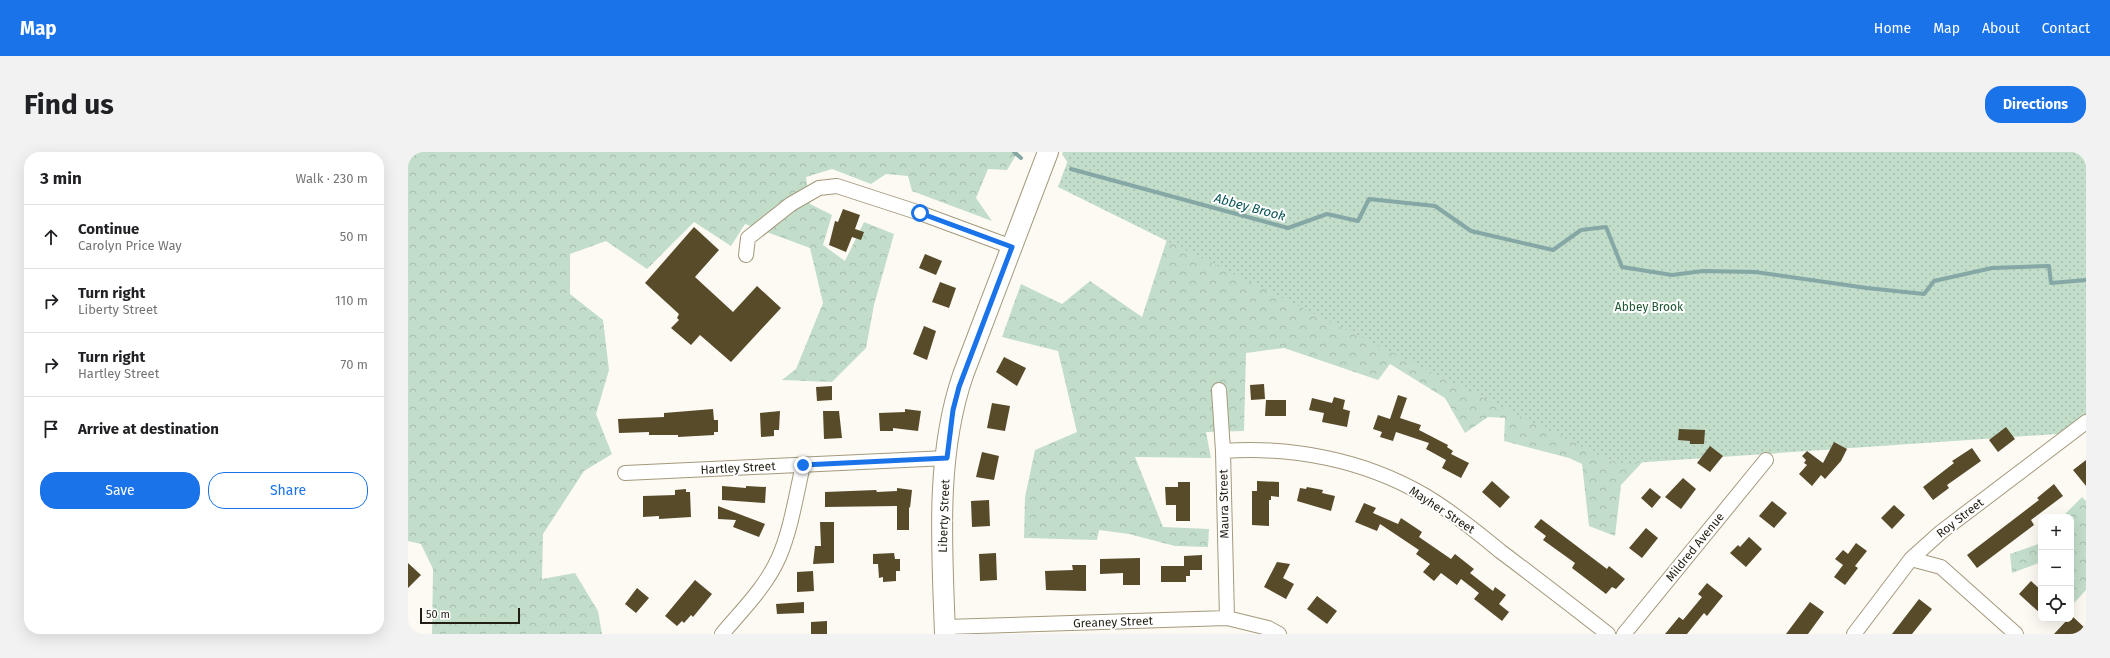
<!DOCTYPE html>
<html lang="en">
<head>
<meta charset="utf-8">
<style>
  body { margin:0; font-family:"Fira Sans",sans-serif; background:#f2f2f2; color:#202124 }
  .controls { position:absolute; right:12px; bottom:12px; display:grid; overflow:hidden; border-radius:8px; box-shadow:0 4px 16px #0002 }
  .controls button { width:36px; height:36px; display:grid; place-items:center; padding:0; border:0; border-bottom:1px solid #e0e0e0; background:#fff; color:#202124; font:20px sans-serif }
  .scale { position:absolute; left:12px; bottom:10px; width:100px; box-sizing:border-box; padding-left:4px; border:2px solid #221e13; border-top:0; font-size:11px; line-height:14px; white-space:nowrap; color:#221e13; -webkit-text-stroke:3px #fff; paint-order:stroke }
  .stop { position:absolute; width:12px; height:12px; margin:-9px; border:3px solid #1a73e8; border-radius:50%; background:#fff }
  .stop.end { background:#1a73e8; border-color:#fff; box-shadow:0 1px 4px #0008 }
  .list { margin:0; padding:0; list-style:none }
  h2 { display:flex; justify-content:space-between; align-items:center; height:52px; margin:0; padding:0 16px; font-size:17px }
  h2 small { font-size:13px; font-weight:400; color:#757577 }
  .list li { display:grid; grid-template-columns:26px 1fr auto; gap:12px; align-items:center; box-sizing:border-box; height:64px; padding:0 16px; border-top:1px solid #e0e0e0 }
  .list b { display:block; font-size:15px; white-space:nowrap }
  .list p { margin:0; font-size:13px; white-space:nowrap; color:#757577 }
  .list em { font-size:13px; font-style:normal; color:#757577 }
  .actions { display:flex; gap:8px; padding:12px 16px }
  .actions a { flex:1; padding:9px 0; border:1px solid #1a73e8; border-radius:16px; text-align:center; font-size:14px; color:#1a73e8 }
  .actions .main { background:#1a73e8; color:#fff }
  .icon { flex:none; width:22px; height:22px; fill:none; stroke:currentColor; stroke-width:2; stroke-linecap:round; stroke-linejoin:round }
  .map { position:relative; flex:none; width:1678px; height:482px; overflow:hidden; border-radius:16px }
  header { display:flex; align-items:center; gap:24px; box-sizing:border-box; height:56px; padding:0 20px; background:#1a73e8; color:#fff }
  header strong { font-size:19px }
  nav { display:flex; gap:22px; margin-inline-start:auto; font-size:14px }
  .intro { display:flex; align-items:center; justify-content:space-between; box-sizing:border-box; height:96px; padding:0 24px }
  h1 { margin:0; font-size:28px }
  .button { padding:10px 18px; border-radius:16px; background:#1a73e8; color:#fff; font-size:14px; font-weight:700 }
  main { display:flex; gap:24px; padding:0 24px }
  aside { flex:1; background:#fff; border-radius:16px; box-shadow:0 4px 16px #0002 }
  .map>svg:first-child { display:block }
</style>
</head>
<body>
<header>
<strong>Map</strong>
<nav><a>Home</a><a>Map</a><a>About</a><a>Contact</a></nav>
</header>
<div class="intro"><h1>Find us</h1><a class="button">Directions</a></div>
<main>
<aside>
<h2>3 min<small>Walk · 230 m</small></h2>
<ul class="list">
<li><svg class="icon" aria-label="ahead" viewBox="0 0 24 24"><path d="M12 20V5M6 11l6-6 6 6"/></svg><div><b>Continue</b><p>Carolyn Price Way</p></div><em>50 m</em></li>
<li><svg class="icon" aria-label="right" viewBox="0 0 24 24"><path d="M7 20v-9h11M14 6l5 5-5 5"/></svg><div><b>Turn right</b><p>Liberty Street</p></div><em>110 m</em></li>
<li><svg class="icon" aria-label="right" viewBox="0 0 24 24"><path d="M7 20v-9h11M14 6l5 5-5 5"/></svg><div><b>Turn right</b><p>Hartley Street</p></div><em>70 m</em></li>
<li><svg class="icon" aria-label="arrive" viewBox="0 0 24 24"><path d="M6 21V4h12l-3 4 3 4H6"/></svg><div><b>Arrive at destination</b></div></li>
</ul>
<div class="actions"><a class="main">Save</a><a>Share</a></div>
</aside>
<div class="map">
<svg width="1678" height="482" viewBox="0 0 1678 482">
  <defs>
    <pattern id="forest-crowns" width="20" height="18" patternUnits="userSpaceOnUse"><rect width="20" height="18" fill="#c2ddc9"/><path d="M2 6a3 3 0 1 1 6 0M12 15a3 3 0 1 1 6 0" fill="none" stroke="#a6bdac"/></pattern>
    <pattern id="park-dots" width="8" height="8" patternUnits="userSpaceOnUse"><rect width="8" height="8" fill="#c2ddc9"/><path d="M2 2h.1M6 6h.1" fill="none" stroke="#a6bdac" stroke-width="1.8" stroke-linecap="round"/></pattern>
  </defs>
  <rect width="100%" height="100%" fill="#fdfaf4"/>
  <!-- forest -->
  <path fill="url(#forest-crowns)" d="M0,0H610L599,18L580,17L568,46L584,69L504,39L500,24L478,22L463,32L424,17L398,25L402,52L424,63L415,93L437,109L456,70L486,82L466,153L458,196L424,230L374,228L388,217L415,151L402,96L337,72L323,94L286,70L239,117L198,89L162,102V142L195,168L201,218L188,262L204,302L176,319L135,382L134,427L167,421L190,459L194,482H24L25,417L13,392L0,389Z
    M655,0H1678L1273,269L1213,333L1207,384L1181,374L1174,312L1161,306L1096,289L1097,266L1080,265L1057,281L1037,246L982,212L970,228L876,196L838,201L836,279L798,280L803,306L727,305L755,375L801,377L800,395L767,394L721,382L691,378L689,388L616,386L617,345L627,298L669,280L650,199L594,185L613,132L654,152L682,129L734,165L763,75L680,41L654,2Z
    M1674,345L1678,349V438L1666,451L1663,448V429L1667,426L1663,423V365H1654Z
    M1633,391V410L1604,421L1602,402Z"/>
  <!-- park -->
  <path fill="url(#park-dots)" d="M663,0H1678V280L1209,312L650,35Z"/>
  <g fill="none" stroke-linecap="round" stroke-linejoin="round">
    <!-- stream -->
    <path stroke="#85a7a5" stroke-width="4" d="M606,0L613,6
      M663,17L880,76L919,62L950,69L961,47L1027,54L1063,79L1145,98L1173,78L1198,75L1214,115L1264,123L1295,119L1347,120L1459,136L1516,142L1526,129L1584,116L1641,114L1643,131L1678,128"/>
  </g>
  <!-- building -->
  <path fill="#584b2a" d="M435,57L452,63L447,77L456,80L453,88L444,85L438,100L421,93L427,69L430,70Z
    M286,75L311,98L287,125L325,160L349,134L373,156L323,210L292,183L283,193L263,176L271,168L269,166L271,162L237,131Z
    M517,102L534,109L528,123L511,116Z
    M532,130L548,136L541,156L524,150Z
    M516,174L528,179L519,208L505,202Z
    M596,205L618,216L609,234L588,220Z
    M856,232L857,247L843,248L842,233Z
    M424,234V248L409,249L408,235Z
    M990,243L999,246L992,266L1013,273L1011,278L1040,293L1039,295L1045,299L1043,302L1061,311L1053,326L1034,316L1038,308L1018,297L1021,291L988,280L985,289L972,285L974,280L965,277L970,263L982,267Z
    M926,245L937,248L935,257L942,259L939,275L914,270L916,261L901,258L904,246L924,251Z
    M858,248H878V264H857Z
    M584,251L602,254L597,279L579,276Z
    M305,257L306,268H310V280H306V283L270,285V283H241V280L211,281L210,267L256,265V261Z
    M497,257L513,259L510,279L485,276V279H472L471,261L497,260Z
    M372,259L371,278H366V284L353,285L352,261Z
    M415,259H431L434,286L416,287Z
    M1598,275L1607,287L1590,300L1581,288Z
    M1271,277L1297,278L1296,292H1282V289L1270,288Z
    M1426,290L1439,297L1433,309L1417,327L1413,323L1404,334L1391,322L1399,313L1396,311L1398,308L1394,304L1399,299L1415,311Z
    M1302,294L1315,304L1302,320L1289,311Z
    M1564,296L1573,309L1539,333L1541,336L1525,348L1515,335L1546,311L1544,309Z
    M574,300L591,304L586,328L568,325Z
    M1678,308V334L1665,318Z
    M1275,326L1288,337L1273,357L1257,345Z
    M849,329L871,330V345L863,344V348H861V374L844,373V339H849Z
    M1084,329L1102,345L1092,356L1074,340Z
    M770,330H782V369H768V353H758L757,335H770Z
    M1646,332L1655,344L1623,368L1626,373L1569,416L1559,403L1631,348L1629,346Z
    M314,334L338,336V334L358,335L357,351L314,348Z
    M899,335L915,338L914,341L927,344L923,359L889,349L892,336L898,337Z
    M489,336L504,338L502,356L501,355V378H489V354L417,355V340L468,338L469,340L489,339Z
    M1242,336L1253,345L1244,356L1233,346Z
    M278,337V340H282L283,365L251,367V364L235,365V344L267,343V338Z
    M581,348L582,374L564,375L563,349Z
    M1364,349L1379,361L1366,376L1351,364Z
    M956,351L968,356L965,361L990,372L993,366L1014,380L1011,385L1043,407L1047,402L1066,417L1062,421L1085,439L1087,435L1098,443L1091,452L1101,460L1094,469L1066,447L1071,441L1053,427L1049,433L1033,421L1026,429L1015,420L1022,412L1008,402L1011,398L972,372L969,379L947,370Z
    M1486,353L1497,363L1484,377L1473,366Z
    M310,354L357,372L351,385L325,375L328,368L310,367Z
    M1133,367L1199,417L1201,414L1217,427L1208,437L1204,435L1198,442L1164,416L1167,411L1135,388L1138,384L1126,375Z
    M412,370H426V411L405,412L407,394H413Z
    M1238,376L1250,386L1234,406L1221,396Z
    M1341,385L1354,397L1338,415L1322,401L1330,393L1332,395Z
    M1448,391L1459,399L1447,414L1450,416L1437,433L1426,425L1435,413L1427,407L1435,398L1440,402Z
    M486,401L487,407H492V419H488V429L475,430V425L471,426L470,412H465V402Z
    M588,401L589,428L572,429L571,402Z
    M794,403V418H782V424H778V430H753V414H776V404Z
    M732,406V433H715V421L692,422V407Z
    M869,410L882,412L875,426L886,432L878,447L856,435Z
    M0,411L13,423L0,436Z
    M664,413H678V439L638,438L637,419L665,418Z
    M405,419L406,439L389,440V420Z
    M287,428L304,442L285,465L283,463L276,471L274,469L269,474L257,464Z
    M1623,429L1633,438V462L1611,442Z
    M1299,431L1315,444L1299,464L1296,461L1279,482H1257L1271,465L1275,468L1294,445L1290,442Z
    M229,436L241,446L228,461L217,452Z
    M909,444L929,459L919,472L899,457Z
    M1511,447L1524,457L1504,482H1484Z
    M396,450V461L369,462L368,452Z
    M1402,450L1416,460L1400,482H1378Z
    M1663,463L1678,477V482H1646L1660,467H1663Z
    M419,469V482H403V470Z"/>
  <g fill="none" stroke-linecap="round" stroke-linejoin="round">
    <!-- minor casing -->
    <g stroke="#a4997c" stroke-width="16">
      <path id="minor" d="M338,103L340,86L383,52L411,36L429,34L512,61L604,95
        M811,238L815,299L819,466
        M815,299C884,294 956,308 1016,343C1043,359 1068,379 1092,399C1128,426 1164,454 1200,482
        M217,321L539,306
        M1503,407L1533,415L1608,482
        M537,475L819,466L860,476L871,482
        M314,482C334,458 358,435 371,405C383,377 388,344 395,313
        M1216,482L1358,308
        M1446,482L1503,407L1533,380L1678,270"/>
    </g>
    <!-- secondary casing -->
    <g stroke="#a4997c" stroke-width="22">
      <path id="secondary" d="M537,482C534,396 527,305 555,223L640,0"/>
    </g>
    <!-- minor -->
    <use href="#minor" stroke="#fff" stroke-width="14"/>
    <!-- secondary -->
    <use href="#secondary" stroke="#fff" stroke-width="20"/>
  </g>
  <g fill="none" stroke-linecap="round" stroke-linejoin="round">
    <!-- route -->
    <path stroke="#1a73e8" stroke-width="5" d="M395,313L539,306L545,258L551,235L604,95L512,61"/>
  </g>
  <g text-anchor="middle" dominant-baseline="central" stroke-width="4" stroke-linejoin="round" paint-order="stroke">
    <!-- park labels -->
    <g font-size="12" fill="#205734" stroke="#fff">
      <text x="1241" y="155">Abbey Brook</text>
    </g>
    <!-- street labels -->
    <g font-size="12" fill="#221e13" stroke="#fff">
      <text transform="translate(330 316) rotate(-3)">Hartley Street</text>
      <text transform="translate(816 352) rotate(-91)">Maura Street</text>
      <text transform="translate(1034 358) rotate(33)">Mayher Street</text>
      <text transform="translate(536 364) rotate(-88)">Liberty Street</text>
      <text transform="translate(1552 366) rotate(-38)">Roy Street</text>
      <text transform="translate(1287 395) rotate(-51)">Mildred Avenue</text>
      <text transform="translate(705 470) rotate(-2)">Greaney Street</text>
    </g>
    <!-- water labels -->
    <g font-size="13" font-style="italic" fill="#075354" stroke="#fff">
      <text transform="translate(842 55) rotate(15)">Abbey Brook</text>
    </g>
  </g>
</svg>
<div class="controls">
<button>+</button>
<button>−</button>
<button><svg class="icon" aria-label="locate" viewBox="0 0 24 24"><circle cx="12" cy="12" r="6"/><path d="M12 2v4M12 18v4M2 12h4M18 12h4"/></svg></button>
</div>
<div class="scale">50 m</div>
<div class="stop" style="left:512px;top:61px"></div>
<div class="stop end" style="left:395px;top:313px"></div>
</div>
</main>
</body>
</html>
